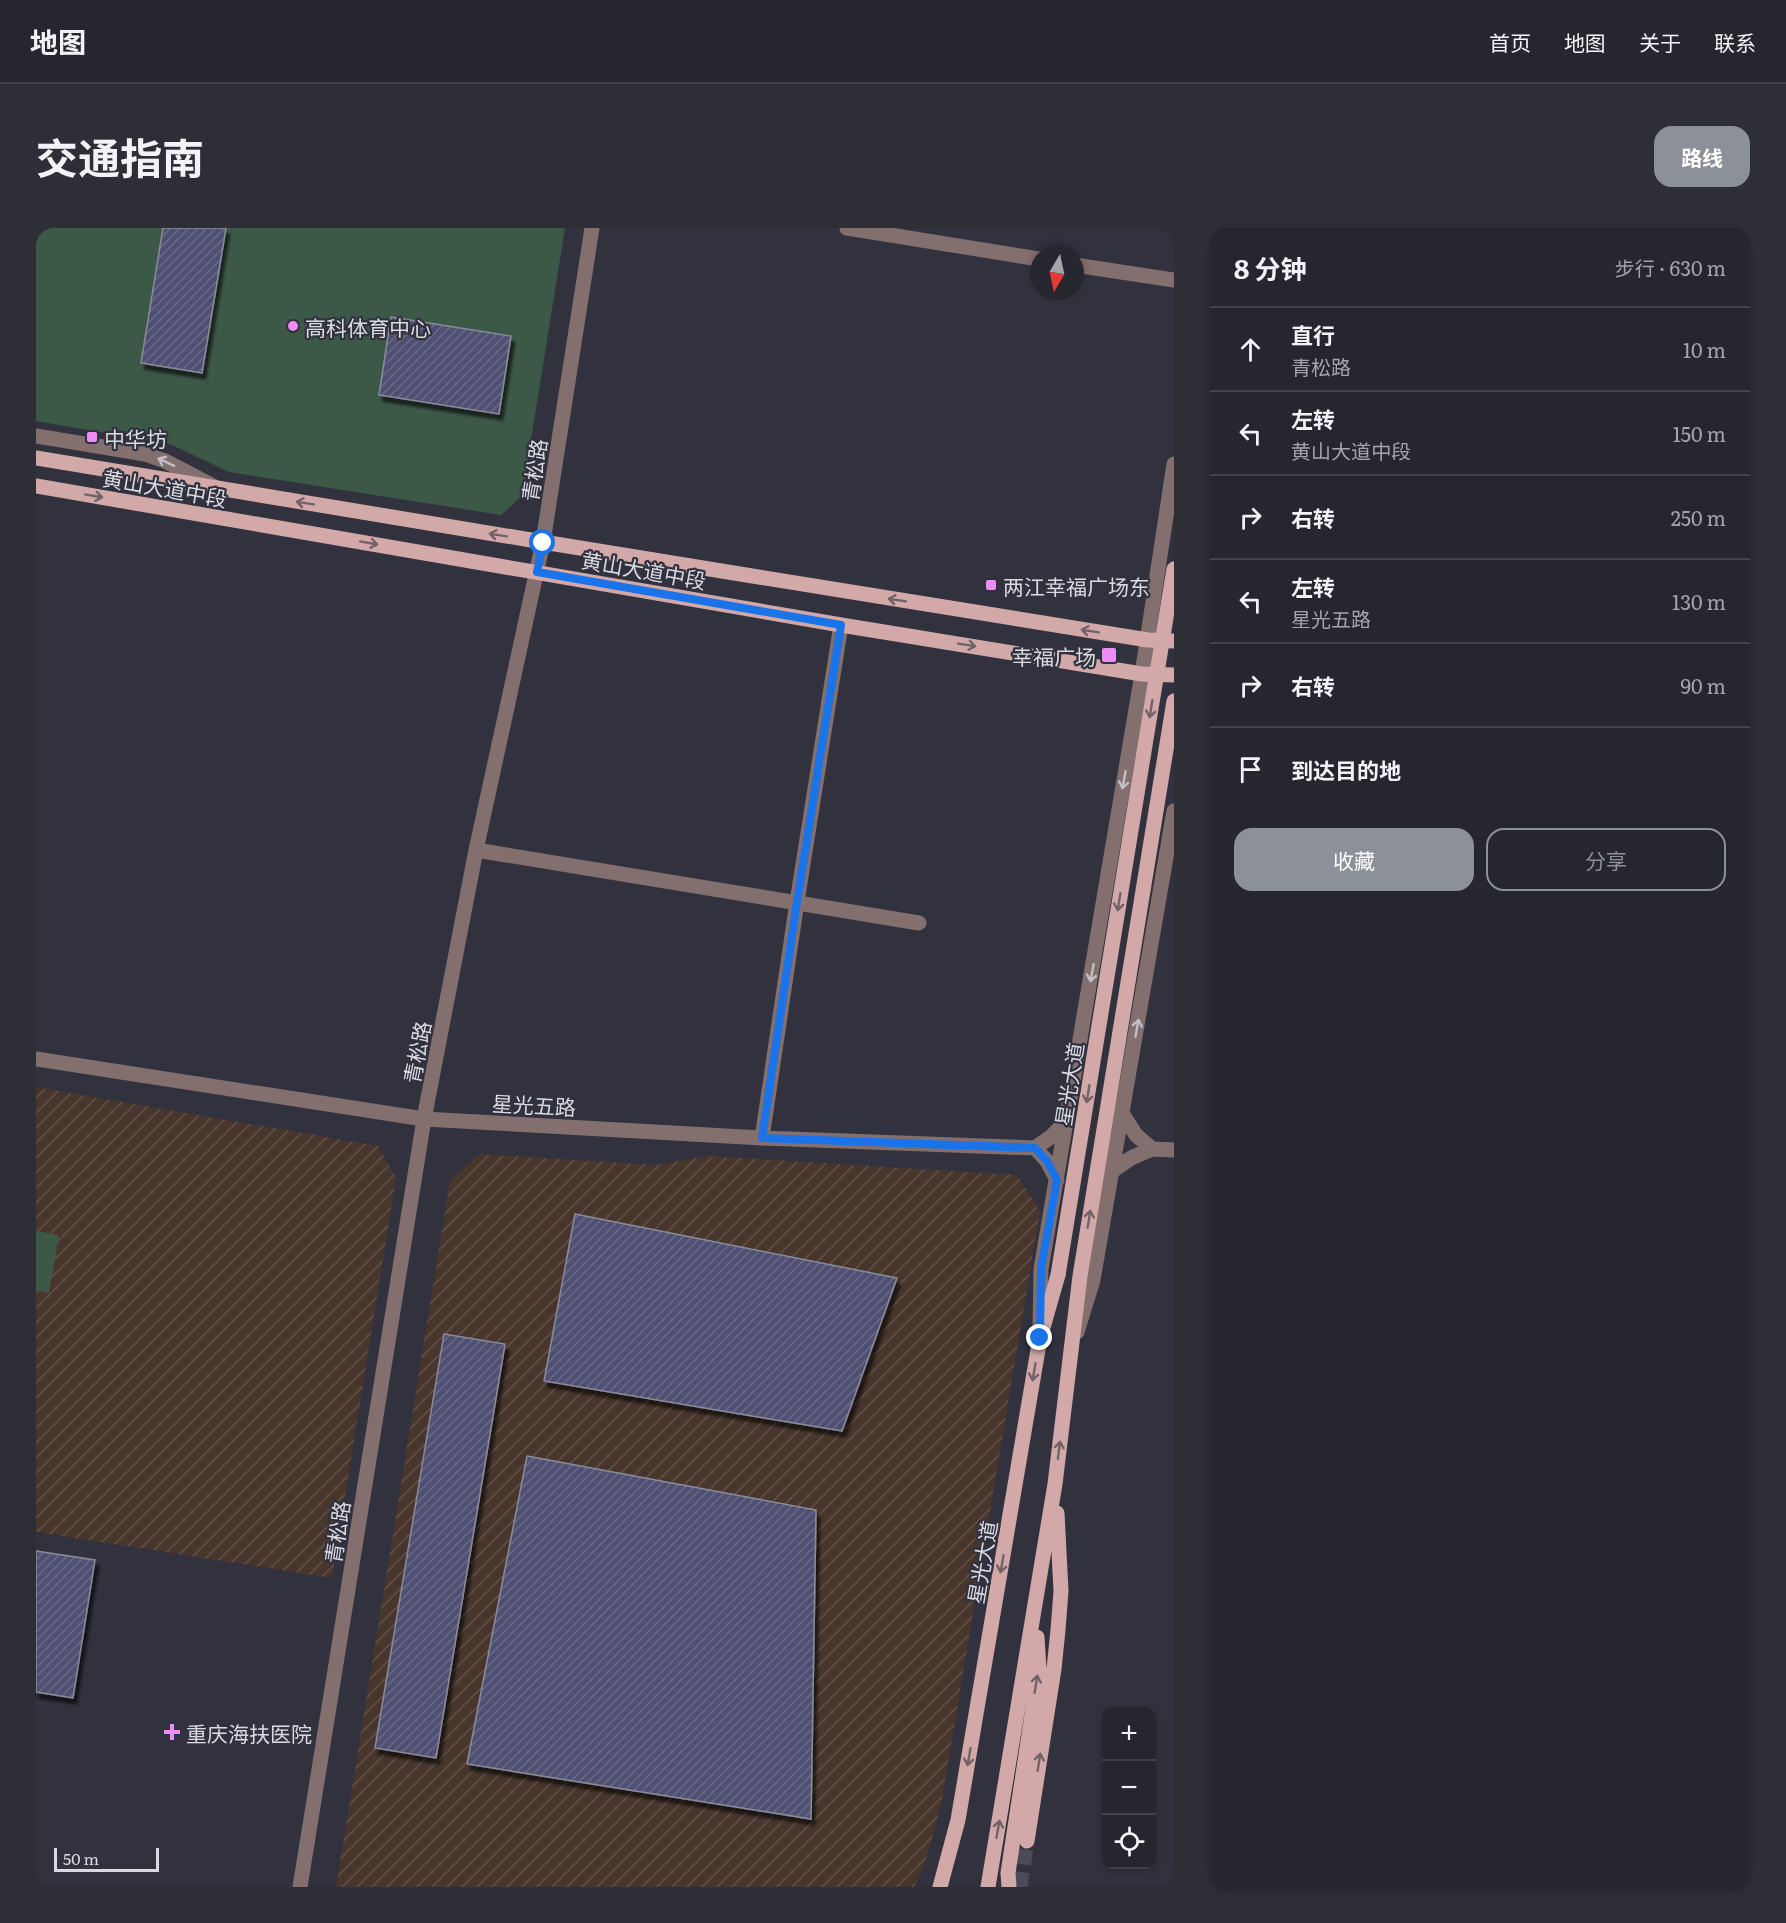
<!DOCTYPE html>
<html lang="zh">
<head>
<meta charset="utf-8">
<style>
  body { margin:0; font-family:Literata,"Noto Sans SC",serif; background:#2d2e36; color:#f1f3f6 }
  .controls { position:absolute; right:18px; bottom:18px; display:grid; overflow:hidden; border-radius:12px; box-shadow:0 3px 9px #0003 }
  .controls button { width:54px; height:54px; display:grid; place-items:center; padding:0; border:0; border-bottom:2px solid #42434a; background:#25262e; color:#f1f3f6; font:30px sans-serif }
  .compass { position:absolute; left:994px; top:18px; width:54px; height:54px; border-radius:50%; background:#25262e; box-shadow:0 3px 9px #0003; rotate:189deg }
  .scale { position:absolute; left:18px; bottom:15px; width:105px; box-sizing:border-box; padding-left:6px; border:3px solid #dadae3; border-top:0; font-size:16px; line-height:21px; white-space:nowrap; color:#dadae3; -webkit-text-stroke:4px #31323e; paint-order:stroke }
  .stop { position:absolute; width:18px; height:18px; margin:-14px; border:4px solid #1a73e8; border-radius:50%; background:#fff }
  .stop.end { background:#1a73e8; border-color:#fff; box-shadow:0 2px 6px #0008 }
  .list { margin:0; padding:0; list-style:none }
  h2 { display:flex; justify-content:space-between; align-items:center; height:78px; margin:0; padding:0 24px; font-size:26px }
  h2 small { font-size:20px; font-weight:400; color:#a3a5aa }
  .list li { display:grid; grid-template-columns:39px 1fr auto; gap:18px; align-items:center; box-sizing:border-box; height:84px; padding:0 24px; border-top:2px solid #42434a }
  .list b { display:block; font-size:22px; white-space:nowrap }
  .list p { margin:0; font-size:20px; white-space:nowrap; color:#a3a5aa }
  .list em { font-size:20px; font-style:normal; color:#a3a5aa }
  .actions { display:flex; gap:12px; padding:18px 24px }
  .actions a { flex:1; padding:14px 0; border:2px solid #8c9099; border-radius:18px; text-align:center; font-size:21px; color:#8c9099 }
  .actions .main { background:#8c9099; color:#fff }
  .icon { flex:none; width:33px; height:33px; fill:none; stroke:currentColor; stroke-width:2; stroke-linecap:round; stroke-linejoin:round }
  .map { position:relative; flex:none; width:1138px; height:1659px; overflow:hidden; border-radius:18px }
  header { display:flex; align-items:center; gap:36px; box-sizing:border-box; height:84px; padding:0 30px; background:#25262e; border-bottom:2px solid #42434a }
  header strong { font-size:28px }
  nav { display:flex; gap:33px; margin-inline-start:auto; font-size:21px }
  .intro { display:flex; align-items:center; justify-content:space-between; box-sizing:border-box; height:144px; padding:0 36px }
  h1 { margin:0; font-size:42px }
  .button { padding:15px 27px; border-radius:18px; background:#8c9099; color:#fff; font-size:21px; font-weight:700 }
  main { display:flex; gap:36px; padding:0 36px }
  aside { flex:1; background:#25262e; border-radius:18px; box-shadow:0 3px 9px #0003 }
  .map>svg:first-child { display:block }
</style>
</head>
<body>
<header>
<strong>地图</strong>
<nav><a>首页</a><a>地图</a><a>关于</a><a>联系</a></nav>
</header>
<div class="intro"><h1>交通指南</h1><a class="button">路线</a></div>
<main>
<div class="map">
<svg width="1138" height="1659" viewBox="0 0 1138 1659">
  <defs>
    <pattern id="industrial-furrows" width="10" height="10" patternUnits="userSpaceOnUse" patternTransform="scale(1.5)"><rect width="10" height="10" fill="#48362d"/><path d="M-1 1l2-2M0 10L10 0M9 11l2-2" fill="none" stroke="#62524b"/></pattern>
    <pattern id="building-hatch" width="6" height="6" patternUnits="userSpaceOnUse" patternTransform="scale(1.5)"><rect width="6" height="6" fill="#505073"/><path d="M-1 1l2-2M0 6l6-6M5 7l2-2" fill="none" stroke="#696987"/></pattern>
    <filter id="shadow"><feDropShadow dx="3.5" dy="6" stdDeviation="1.5" flood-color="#0009"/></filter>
  </defs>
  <rect width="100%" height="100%" fill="#31323e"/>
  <!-- industrial -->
  <path fill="url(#industrial-furrows)" d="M0,859L342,918L360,950L296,1350L0,1304Z
    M444,926L619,937L671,928L981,947L1004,983L905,1577L889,1635L878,1659H300L414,952Z"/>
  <!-- park -->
  <path fill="#3c5948" d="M0,0H529L486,268L465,287L193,244L134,216L0,193Z
    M0,1003L23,1007L13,1065L0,1062Z"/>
  <!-- building -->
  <path fill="url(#building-hatch)" stroke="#8b8c9b" stroke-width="1.5" filter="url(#shadow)" d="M127,0H190L166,145L105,135Z
    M355,89L475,108L463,186L343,167Z
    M539,986L861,1050L806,1203L508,1153Z
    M408,1106L469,1116L400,1530L339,1520Z
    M491,1228L780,1282L775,1591L431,1536Z
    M0,1323L59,1332L37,1470L0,1464Z"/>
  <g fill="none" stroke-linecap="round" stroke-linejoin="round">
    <!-- major-tunnel -->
    <path stroke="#4a4b57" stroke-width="15" stroke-dasharray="15 8" stroke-linecap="butt" d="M984,1659L991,1613"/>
    <!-- minor -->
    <path stroke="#836f6e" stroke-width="15" d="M811,0L1003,31
      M1039,37L1138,52
      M0,208L109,226L129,233L177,258
      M440,622L883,695
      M0,831L388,891L726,910L999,920
      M726,910L761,674L805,397
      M1116,921L1138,922
      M1075,944L1095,930L1116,921L1100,907L1086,885
      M1021,952L1011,933L999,920L1016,908L1031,892
      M1004,1101L1005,1041L1106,446L1138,236
      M1041,1104L1057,1052L1138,583
      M264,1659L388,891L440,622L507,314L556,0"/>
    <!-- major -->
    <path stroke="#d2a9a8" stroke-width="15" d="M0,230L507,314L1112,412L1138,413
      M0,258L805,397L1106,446L1138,447
      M991,1613L1018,1441L1022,1402L1025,1363L1021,1285
      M904,1659L922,1592L1004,1110L1022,1047
      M952,1659L1019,1256L1044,1048L1138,473
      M973,1659L972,1645L1003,1441L1001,1409"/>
    <!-- major-bridge -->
    <path stroke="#d2a9a8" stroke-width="15" d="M1022,1047L1138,341"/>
  </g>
  <!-- one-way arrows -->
  <defs><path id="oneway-shaft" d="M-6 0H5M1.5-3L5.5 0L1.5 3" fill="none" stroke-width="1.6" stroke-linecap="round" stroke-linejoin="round" transform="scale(1.5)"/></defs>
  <g stroke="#c4bfc6">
    <use href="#oneway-shaft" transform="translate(130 234) rotate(-154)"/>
    <use href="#oneway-shaft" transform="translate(1088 552) rotate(100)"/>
    <use href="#oneway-shaft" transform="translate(1056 745) rotate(100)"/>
    <use href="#oneway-shaft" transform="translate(1101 800) rotate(-80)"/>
  </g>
  <g stroke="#716268">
    <use href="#oneway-shaft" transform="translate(58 268) rotate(10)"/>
    <use href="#oneway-shaft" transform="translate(269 275) rotate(-171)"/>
    <use href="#oneway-shaft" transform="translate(462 307) rotate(-171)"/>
    <use href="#oneway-shaft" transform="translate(333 315) rotate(10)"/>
    <use href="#oneway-shaft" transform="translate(861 372) rotate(-171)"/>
    <use href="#oneway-shaft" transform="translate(1054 403) rotate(-171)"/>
    <use href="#oneway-shaft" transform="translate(931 417) rotate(9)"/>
    <use href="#oneway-shaft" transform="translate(1115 481) rotate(99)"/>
    <use href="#oneway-shaft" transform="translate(1083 674) rotate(99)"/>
    <use href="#oneway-shaft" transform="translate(1052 866) rotate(99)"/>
    <use href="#oneway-shaft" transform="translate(1053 991) rotate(-81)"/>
    <use href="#oneway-shaft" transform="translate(998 1144) rotate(100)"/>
    <use href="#oneway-shaft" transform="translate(1023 1222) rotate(-83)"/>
    <use href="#oneway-shaft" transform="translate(966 1336) rotate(100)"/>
    <use href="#oneway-shaft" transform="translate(1000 1456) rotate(-81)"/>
    <use href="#oneway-shaft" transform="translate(933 1529) rotate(100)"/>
    <use href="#oneway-shaft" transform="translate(1003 1534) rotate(-81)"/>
    <use href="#oneway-shaft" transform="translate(962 1601) rotate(-80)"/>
  </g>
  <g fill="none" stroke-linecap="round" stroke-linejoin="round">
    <!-- route -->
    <path stroke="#1a73e8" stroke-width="8" d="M507,315L501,344L805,397L761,674L726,910L999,920L1011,933L1021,952L1005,1041L1004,1110"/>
  </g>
  <!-- markers -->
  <g fill="#ee8cf8" stroke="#31323e" stroke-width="2">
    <circle cx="257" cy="98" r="6"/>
    <rect x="50" y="203" width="12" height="12" rx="3"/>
    <rect x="949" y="351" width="12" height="12" rx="3"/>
    <rect x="1065" y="419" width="16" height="16" rx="3"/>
    <path d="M133 1495h6v6h6v6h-6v6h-6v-6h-6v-6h6z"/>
  </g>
  <g text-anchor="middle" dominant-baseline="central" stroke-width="4.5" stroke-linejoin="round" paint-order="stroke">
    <!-- poi labels -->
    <g font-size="21" fill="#dadae3" stroke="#31323e" text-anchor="start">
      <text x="269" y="98">高科体育中心</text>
      <text x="68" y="209">中华坊</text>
      <text x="967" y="357">两江幸福广场东</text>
      <text x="1060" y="427" text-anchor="end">幸福广场</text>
      <text x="150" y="1504">重庆海扶医院</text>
    </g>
    <!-- street labels -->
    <g font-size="21" fill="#dadae3" stroke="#31323e">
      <text transform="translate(497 242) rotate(-81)">青松路</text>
      <text transform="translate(129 259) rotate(10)">黄山大道中段</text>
      <text transform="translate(608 341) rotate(10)">黄山大道中段</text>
      <text transform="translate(380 824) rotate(-79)">青松路</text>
      <text transform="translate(1032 856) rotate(-81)">星光大道</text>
      <text transform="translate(498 876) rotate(3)">星光五路</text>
      <text transform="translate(300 1304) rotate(-81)">青松路</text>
      <text transform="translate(945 1334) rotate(-80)">星光大道</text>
    </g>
  </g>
</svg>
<div class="controls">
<button>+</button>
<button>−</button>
<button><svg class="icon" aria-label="locate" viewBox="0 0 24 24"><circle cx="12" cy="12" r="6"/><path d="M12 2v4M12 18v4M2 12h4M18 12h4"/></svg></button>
</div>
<svg class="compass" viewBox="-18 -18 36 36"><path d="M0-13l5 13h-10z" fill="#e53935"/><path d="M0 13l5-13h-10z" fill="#a3a5aa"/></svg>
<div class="scale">50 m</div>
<div class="stop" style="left:507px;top:315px"></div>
<div class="stop end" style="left:1004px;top:1110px"></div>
</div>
<aside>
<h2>8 分钟<small>步行 · 630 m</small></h2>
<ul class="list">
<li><svg class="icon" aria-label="ahead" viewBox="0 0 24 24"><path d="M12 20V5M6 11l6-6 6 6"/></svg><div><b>直行</b><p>青松路</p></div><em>10 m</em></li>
<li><svg class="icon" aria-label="left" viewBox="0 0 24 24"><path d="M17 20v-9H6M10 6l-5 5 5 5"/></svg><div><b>左转</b><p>黄山大道中段</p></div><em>150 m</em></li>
<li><svg class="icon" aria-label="right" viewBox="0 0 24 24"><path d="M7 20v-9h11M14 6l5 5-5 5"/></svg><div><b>右转</b></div><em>250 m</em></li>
<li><svg class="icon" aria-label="left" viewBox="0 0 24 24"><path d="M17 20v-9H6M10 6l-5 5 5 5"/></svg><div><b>左转</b><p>星光五路</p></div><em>130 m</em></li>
<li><svg class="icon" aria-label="right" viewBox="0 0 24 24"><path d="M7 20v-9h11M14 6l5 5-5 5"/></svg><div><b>右转</b></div><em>90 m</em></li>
<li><svg class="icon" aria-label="arrive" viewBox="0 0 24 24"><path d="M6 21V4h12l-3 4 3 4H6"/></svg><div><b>到达目的地</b></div></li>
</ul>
<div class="actions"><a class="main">收藏</a><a>分享</a></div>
</aside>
</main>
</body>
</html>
